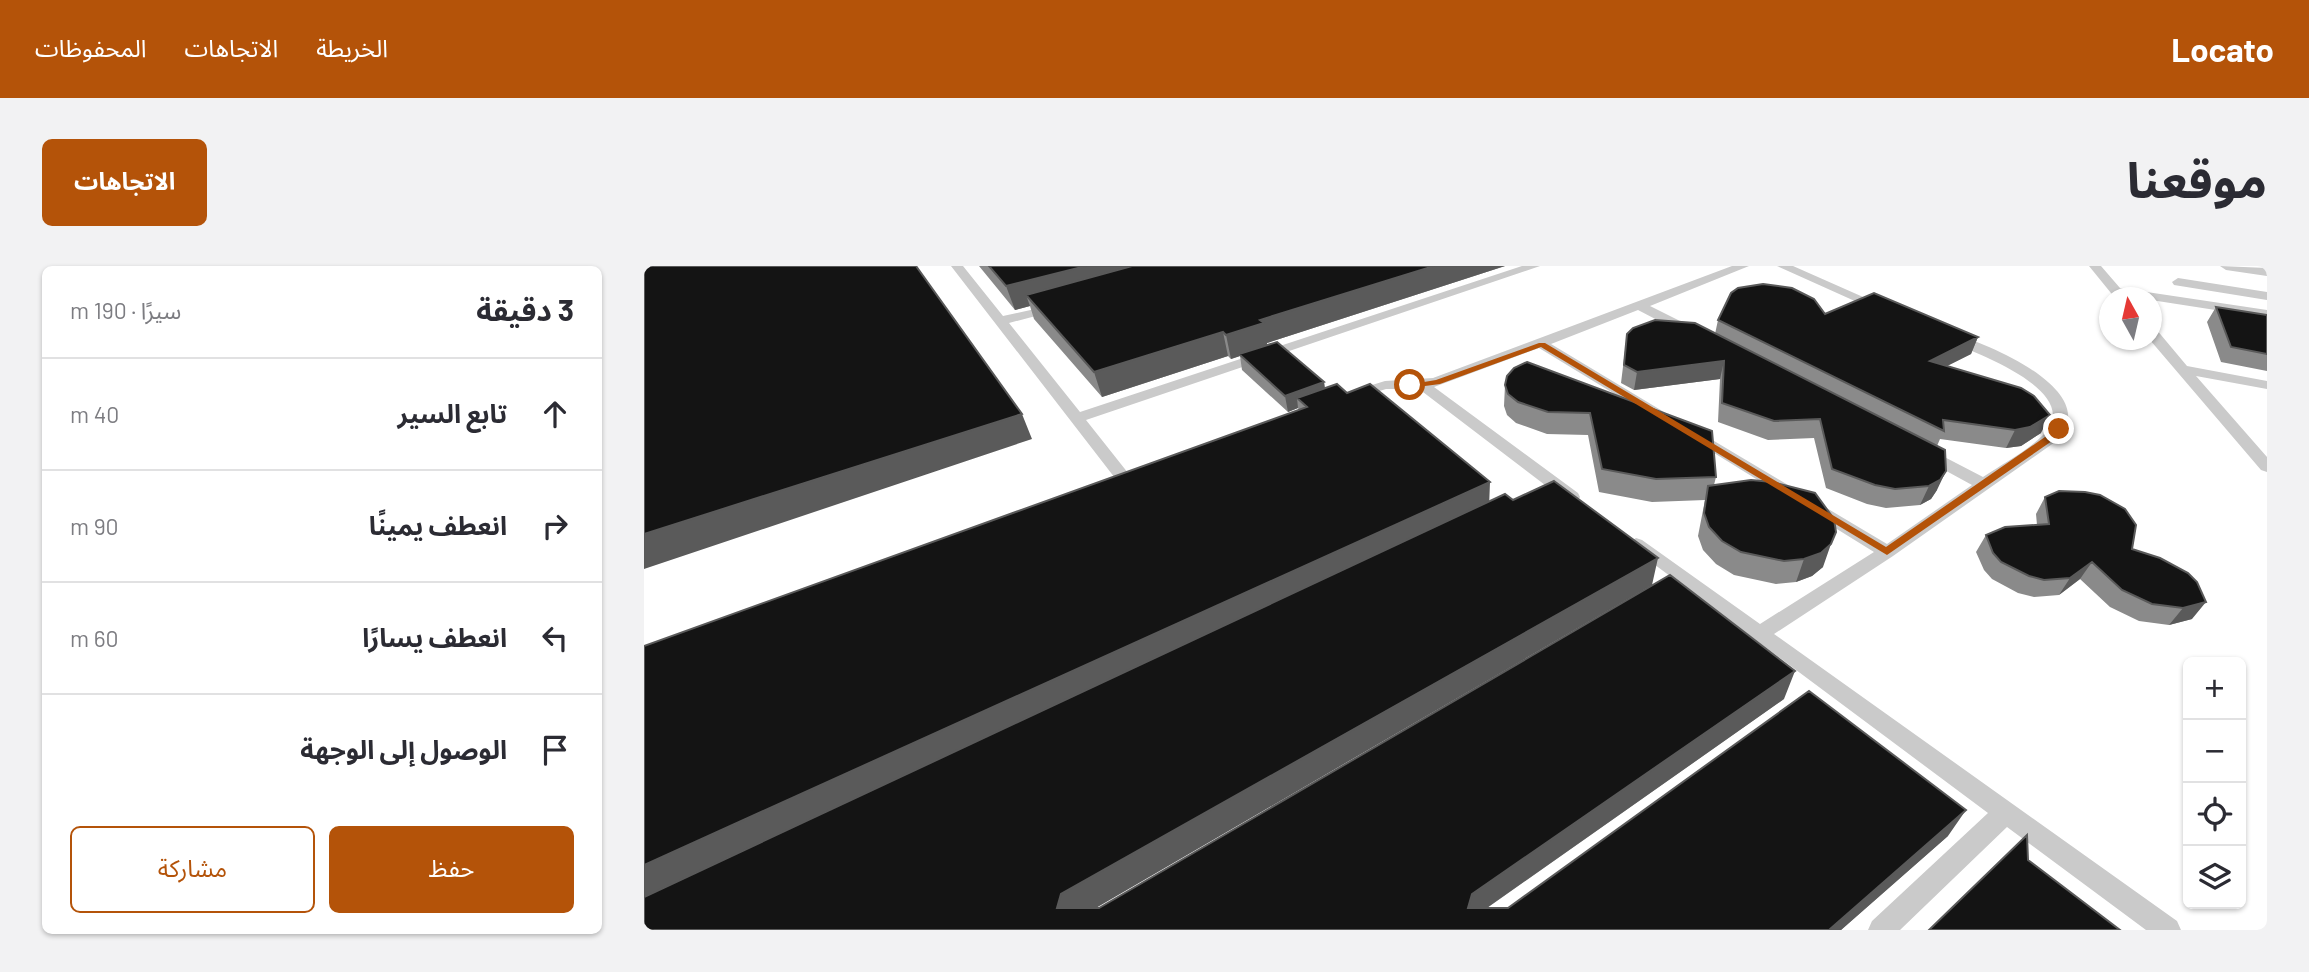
<!DOCTYPE html>
<html lang="ar">
<head>
<meta charset="utf-8">
<style>
  body { margin:0; font-family:Barlow,"Noto Sans Arabic",sans-serif; background:#f2f2f3; color:#2b2b33; direction:rtl }
  .controls { position:absolute; right:21px; bottom:21px; display:grid; overflow:hidden; border-radius:10px; box-shadow:0 2px 5px #0004 }
  .controls button { width:63px; height:63px; display:grid; place-items:center; padding:0; border:0; border-bottom:2px solid #e1e1e2; background:#fff; color:#2b2b33; font:35px sans-serif }
  .compass { position:absolute; left:1455px; top:21px; width:63px; height:63px; border-radius:50%; background:#fff; box-shadow:0 2px 5px #0004; rotate:352deg }
  .stop { position:absolute; width:21px; height:21px; margin:-16px; border:5px solid #b45309; border-radius:50%; background:#fff }
  .stop.end { background:#b45309; border-color:#fff; box-shadow:0 2px 7px #0008 }
  .list { margin:0; padding:0; list-style:none }
  h2 { display:flex; justify-content:space-between; align-items:center; height:91px; margin:0; padding:0 28px; font-size:30px }
  h2 small { font-size:23px; font-weight:400; color:#7c7c81 }
  .list li { display:grid; grid-template-columns:46px 1fr auto; gap:21px; align-items:center; box-sizing:border-box; height:112px; padding:0 28px; border-top:2px solid #e1e1e2 }
  .list b { display:block; font-size:26px; white-space:nowrap }
  .list em { font-size:23px; font-style:normal; color:#7c7c81 }
  .actions { display:flex; gap:14px; padding:21px 28px }
  .actions a { flex:1; padding:16px 0; border:2px solid #b45309; border-radius:10px; text-align:center; font-size:24px; color:#b45309 }
  .actions .main { background:#b45309; color:#fff }
  .icon { flex:none; width:38px; height:38px; fill:none; stroke:currentColor; stroke-width:2; stroke-linecap:round; stroke-linejoin:round }
  .map { position:relative; flex:none; width:1623px; height:664px; overflow:hidden; direction:ltr; border-radius:10px }
  header { display:flex; align-items:center; gap:42px; box-sizing:border-box; height:98px; padding:0 35px; background:#b45309; color:#fff }
  header strong { font-size:33px }
  nav { display:flex; gap:38px; margin-inline-start:auto; font-size:24px }
  .intro { display:flex; align-items:center; justify-content:space-between; box-sizing:border-box; height:168px; padding:0 42px }
  h1 { margin:0; font-size:49px }
  .button { padding:18px 32px; border-radius:10px; background:#b45309; color:#fff; font-size:24px; font-weight:700 }
  main { display:flex; gap:42px; padding:0 42px }
  aside { flex:1; background:#fff; border-radius:10px; box-shadow:0 2px 5px #0004 }
  .map>svg:first-child { display:block }
</style>
</head>
<body>
<header>
<strong>Locato</strong>
<nav><a>الخريطة</a><a>الاتجاهات</a><a>المحفوظات</a></nav>
</header>
<div class="intro"><h1>موقعنا</h1><a class="button">الاتجاهات</a></div>
<main>
<div class="map">
<svg width="1623" height="664" viewBox="0 0 1623 664">
  <rect width="100%" height="100%" fill="#fff"/>
  <g fill="none" stroke-linecap="round" stroke-linejoin="round">
    <!-- lane -->
    <path fill="#cacaca" fill-rule="evenodd" d="M307,0H319L359,50L418,37V43L365,57L436,146L878,0H896L442,154L488,212L480,217L474,216Z
      M1088,0H1105L1006,40L1052,63V69H1042L994,44L907,78L1025,149L1028,152L1025,155H1015L895,82L790,121L934,227L936,231L934,235H922L775,123H742L707,134L700,130L702,127L741,115L789,112Z
      M1133,0H1149L1244,42L1238,46L1233,45Z
      M1445,0H1457L1476,22L1623,44V52L1507,34V32H1471Z
      M1576,0L1623,2V10L1582,4Z
      M1534,12L1623,26V34L1530,19L1528,16Z
      M1507,62L1512,63L1543,100L1623,115V123L1552,110L1623,191V206L1617,204L1506,74Z
      M1308,68C1340,76 1428,113 1424,153C1423,161 1415,170 1411,176L1249,290L1130,368L1533,655L1537,664H1502L1363,561L1256,664H1224L1228,655L1344,547L983,278L992,272L998,274L1116,358L1230,286L1041,169L1043,166H1055L1243,278L1328,219L1273,189L1271,186L1273,183H1285L1339,211C1358,198 1382,186 1398,170C1444,127 1331,86 1303,75L1301,72Z"/>
  </g>
  <!-- wall -->
  <path fill="#8a8a8a" d="M335,0H861L623,77V79L680,116L681,123L451,642H455L1140,433L843,642H864L1304,570L1197,664H0L655,144L654,142L644,146L598,104L596,90L587,93L584,90L458,131L390,53L386,40L371,44Z
    M1572,41L1623,49V105L1577,96L1563,56Z
    M1181,48L1334,71L1327,88L1303,100L1397,167L1377,180L1362,182L1296,173L1293,180V224L1287,233L1276,239L1242,242L1223,238L1182,222L1170,172L1124,174L1074,156L1076,113L990,124L977,117L983,68H1071L1074,54Z
    M870,102L1072,211L1070,219L1179,301L1168,310L1152,316L1132,318L1090,309L1072,298L1059,284L1054,270L1061,234L1008,236L955,226L944,169L903,168L872,157L863,149L860,140L861,119Z
    M1401,231L1488,283L1548,353L1525,359L1495,355L1466,341L1436,313L1415,329L1390,331L1374,327L1348,313L1340,304L1332,286L1342,269L1393,259L1392,248Z"/>
  <!-- shaded-wall -->
  <path fill="#5a5a5a" d="M442,0H536L382,29L386,40L371,44L362,20Z
    M790,0H861L623,77V81L595,88L596,90L587,93L582,69L616,54Z
    M579,66L584,90L458,131L450,106Z
    M1334,71L1327,88L1279,112L1286,95Z
    M1080,95L1076,113L990,124L993,106Z
    M680,116L682,132H653L654,142L644,146L641,130Z
    M378,148L388,173L0,303V268Z
    M1406,149L1397,167L1377,180L1362,182L1371,164Z
    M1302,205L1293,224L1287,233L1276,239L1285,220Z
    M846,216L845,242L0,639V599Z
    M1187,278L1179,301L1168,310L1152,316L1160,293Z
    M1014,292L1008,319L433,653L413,642L417,628Z
    M1448,296L1436,313L1415,329L1426,312Z
    M1562,336L1548,353L1525,359L1539,342Z
    M1151,405L1140,433L827,653L824,642L828,628Z
    M1322,544L1304,570L1197,664H1185Z"/>
  <!-- building -->
  <path fill="#141414" stroke="#5a5a5a" stroke-width="2" d="M0,0H272L378,148L0,268Z
    M345,0H442L362,20Z
    M488,0H790L616,54L620,57L582,69L579,66L450,106L382,29Z
    M1119,18L1148,22L1170,33L1181,48L1230,27L1334,71L1286,95L1377,122L1390,130L1406,149L1386,161L1371,164L1299,154L1300,165L1074,54L1087,27L1094,22Z
    M1572,41L1623,49V88L1587,81Z
    M1011,54L1051,57L1301,184L1302,205L1296,214L1285,220L1251,223L1231,219L1188,203L1176,153L1130,155L1078,137L1080,95L993,106L980,99L983,68L989,62Z
    M633,76L680,116L641,130L595,88Z
    M883,96L1068,165L1072,211L1012,213L958,203L946,147L904,146L874,136L864,128L861,119L863,110L870,102Z
    M693,118L703,127L726,118L846,216L0,599V380L663,141L653,132Z
    M1107,214L1128,216L1171,227L1190,253L1192,266L1187,278L1177,287L1160,293L1140,295L1097,286L1078,275L1065,261L1060,247L1064,220Z
    M910,215L1014,292L417,628L413,642H455L1026,309L1151,405L828,628L824,642H864L1165,425L1322,544L1185,664H0V631L861,228L869,234Z
    M1415,225L1441,226L1456,229L1481,243L1492,259L1488,283L1516,292L1544,307L1553,316L1562,336L1539,342L1508,338L1478,324L1448,296L1426,312L1400,314L1385,310L1357,296L1349,287L1342,269L1361,261L1405,258L1401,231Z
    M1383,569L1384,594L1476,664H1285Z"/>
  <!-- route -->
  <path fill="#b45309" d="M895,77H901L1242,281L1401,171L1412,161L1420,163L1408,175L1243,289L897,81L796,118L766,122L762,119L792,114Z"/>
</svg>
<div class="controls">
<button>+</button>
<button>−</button>
<button><svg class="icon" aria-label="locate" viewBox="0 0 24 24"><circle cx="12" cy="12" r="6"/><path d="M12 2v4M12 18v4M2 12h4M18 12h4"/></svg></button>
<button><svg class="icon" aria-label="layers" viewBox="0 0 24 24"><path d="M12 4l9 5-9 5-9-5zM3 14l9 5 9-5"/></svg></button>
</div>
<svg class="compass" viewBox="-18 -18 36 36"><path d="M0-13l5 13h-10z" fill="#e53935"/><path d="M0 13l5-13h-10z" fill="#7c7c81"/></svg>
<div class="stop" style="left:766px;top:119px"></div>
<div class="stop end" style="left:1415px;top:163px"></div>
</div>
<aside>
<h2>3 دقيقة<small>سيرًا · 190 m</small></h2>
<ul class="list">
<li><svg class="icon" aria-label="ahead" viewBox="0 0 24 24"><path d="M12 20V5M6 11l6-6 6 6"/></svg><div><b>تابع السير</b></div><em>40 m</em></li>
<li><svg class="icon" aria-label="right" viewBox="0 0 24 24"><path d="M7 20v-9h11M14 6l5 5-5 5"/></svg><div><b>انعطف يمينًا</b></div><em>90 m</em></li>
<li><svg class="icon" aria-label="left" viewBox="0 0 24 24"><path d="M17 20v-9H6M10 6l-5 5 5 5"/></svg><div><b>انعطف يسارًا</b></div><em>60 m</em></li>
<li><svg class="icon" aria-label="arrive" viewBox="0 0 24 24"><path d="M6 21V4h12l-3 4 3 4H6"/></svg><div><b>الوصول إلى الوجهة</b></div></li>
</ul>
<div class="actions"><a class="main">حفظ</a><a>مشاركة</a></div>
</aside>
</main>
</body>
</html>
